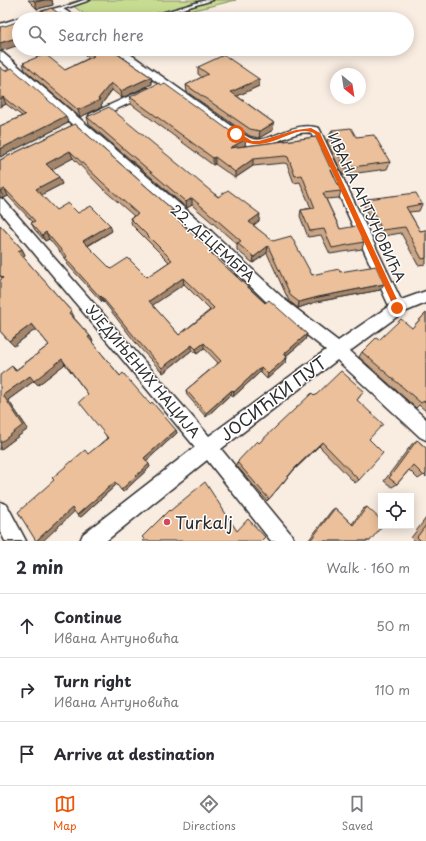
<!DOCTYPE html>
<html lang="en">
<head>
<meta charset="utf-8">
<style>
  body { margin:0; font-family:"Playpen Sans",sans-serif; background:#f2f2f3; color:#2b2b33 }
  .controls { position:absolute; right:12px; bottom:12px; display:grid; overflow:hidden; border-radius:0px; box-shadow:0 2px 10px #0003 }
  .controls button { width:36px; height:36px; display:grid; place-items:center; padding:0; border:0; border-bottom:1px solid #e1e1e2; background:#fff; color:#2b2b33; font:20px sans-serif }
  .compass { position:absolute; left:330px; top:68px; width:36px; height:36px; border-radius:50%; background:#fff; box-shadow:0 2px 10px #0003; rotate:150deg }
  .stop { position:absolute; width:12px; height:12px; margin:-9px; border:3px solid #ea580c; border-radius:50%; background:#fff }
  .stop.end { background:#ea580c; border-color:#fff; box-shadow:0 1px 4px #0008 }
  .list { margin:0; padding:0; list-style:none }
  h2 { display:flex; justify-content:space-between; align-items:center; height:52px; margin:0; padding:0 16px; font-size:17px }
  h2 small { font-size:13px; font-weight:400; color:#7c7c81 }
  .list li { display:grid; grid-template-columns:26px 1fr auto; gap:12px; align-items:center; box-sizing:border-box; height:64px; padding:0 16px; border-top:1px solid #e1e1e2 }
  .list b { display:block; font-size:15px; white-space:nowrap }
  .list p { margin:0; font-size:13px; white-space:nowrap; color:#7c7c81 }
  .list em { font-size:13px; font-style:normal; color:#7c7c81 }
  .icon { flex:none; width:22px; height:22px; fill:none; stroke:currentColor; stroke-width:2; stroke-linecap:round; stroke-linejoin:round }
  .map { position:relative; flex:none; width:426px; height:541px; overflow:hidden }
  .search { position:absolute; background:#fff; box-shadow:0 2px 10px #0003; left:12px; right:12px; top:12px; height:44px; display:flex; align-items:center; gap:10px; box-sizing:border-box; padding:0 14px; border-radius:22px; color:#7c7c81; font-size:15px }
  .sheet { height:244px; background:#fff }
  nav { display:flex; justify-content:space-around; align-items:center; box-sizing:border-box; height:56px; border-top:1px solid #e1e1e2; background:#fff; font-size:11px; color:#7c7c81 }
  nav a { display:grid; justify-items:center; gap:2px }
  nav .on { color:#ea580c }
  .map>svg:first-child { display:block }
</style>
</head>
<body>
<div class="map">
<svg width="426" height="541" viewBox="0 0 426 541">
  <rect width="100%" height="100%" fill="#f9ece1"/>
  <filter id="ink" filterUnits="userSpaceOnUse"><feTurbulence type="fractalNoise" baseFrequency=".025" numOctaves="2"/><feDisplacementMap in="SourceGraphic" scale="8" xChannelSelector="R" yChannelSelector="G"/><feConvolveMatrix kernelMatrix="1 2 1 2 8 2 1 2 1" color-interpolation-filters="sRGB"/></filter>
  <g filter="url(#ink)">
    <!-- green -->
    <path fill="#c8dc91" stroke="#7a845e" d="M79,0H236L156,19H91L69,3Z"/>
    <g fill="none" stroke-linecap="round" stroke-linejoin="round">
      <!-- service casing -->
      <g stroke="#2b2b2b" stroke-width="3">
        <path id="service" d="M84,0H90L61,10L58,9Z
          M206,0H213L148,19H141Z"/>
      </g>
      <!-- minor casing -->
      <g stroke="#2b2b2b" stroke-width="3">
        <path id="minor" d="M60,7L79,19H69L59,12L35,19H22L23,17Z
          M19,18L21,19H19V24L0,30V24Z
          M112,49H123L239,131C243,134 248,138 253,139C270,144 292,120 319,128L401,300L426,291V303L402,313L350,351L426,419V440L420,437L337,360L221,449L291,534L294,541H271L207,460L106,541H80L83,534L195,447L0,212V198L4,200L209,436L326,350L275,310L201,239L0,60V52L3,53L211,231L285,300L338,341L389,306L311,133C290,129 272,151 251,146C243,145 238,140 231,137Z
          M147,88L151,89L152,91L151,93L98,118H90L89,116L90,114Z
          M0,502L7,505L26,541H5L0,531Z"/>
      </g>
      <!-- service -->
      <use href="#service" fill="#fff" fill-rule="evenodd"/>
      <!-- minor -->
      <use href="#minor" fill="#fff" fill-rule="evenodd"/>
    </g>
    <!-- wall -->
    <path fill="#caa585" stroke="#2b2b2b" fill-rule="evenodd" d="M28,0H52L53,5L37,9Z
      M28,49H54L37,56Z
      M76,49H110L151,77L152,84L122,98L112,90L101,105L102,107L80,117L25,70L23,63L65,70L89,58Z
      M198,67L259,79V86L237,96L274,123L273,130L259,138L250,136L187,92L186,85L202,77L198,74Z
      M5,71L68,123L0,157V126L22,116L6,104L0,107Z
      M130,97L245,146L316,137L341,191L339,198L326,199L340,229L364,242L362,249L330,254L321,235L308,237L300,216L301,210L311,208L300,182L294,183L287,164L284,163L253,166L235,178L215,164L213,165L131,104Z
      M87,117L259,221L253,225L312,275L340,272L380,290L316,302L298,308L289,301L267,253L253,263L237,250V244L192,205L187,208L89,124Z
      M75,124L173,210L174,216L213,252V255L265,303L307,334L305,340L286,356L287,357L286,362L267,379L260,372L233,397L231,394L206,417L187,395L186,390L218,363L204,348L197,354L192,350L163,373L139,347L104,302L103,303L68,265L65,258L49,239L45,241L35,230L31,223L33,222L8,196L4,198L0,197V160ZM73,158L103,189L134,216L130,218L132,225L169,262L147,277L111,269L88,246L112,231L78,213L56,210L41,195L62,184L52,169ZM184,284L210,310L179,335L152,305Z
      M332,130L356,137L390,162L387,169L343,175L327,142L329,135H330Z
      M367,199L422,204L419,211L409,212L420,231L426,230V264L418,265L401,233L378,237L364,206Z
      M0,225L22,249L25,255L23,257L71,311L74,317V318L90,336L93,341L92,342L120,376L176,430L177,433L146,461L150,467L123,492L117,484L81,517L89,454L107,438L88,394L65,364L38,385L34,381L8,400L28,429L0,450L12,366L16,370L49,345L36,329L14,346L0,331L2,279L0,276Z
      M426,313V411L419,405L416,408L359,357L362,352L379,340L412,328Z
      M364,391L357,400L369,439L359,480L355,483L319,446L293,471L267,501L236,465L237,462L259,443L315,396Z
      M417,440L426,448V477L424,475L418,479L409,470L397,484L392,487L384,481L412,444Z
      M367,507L370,541H308L332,510L335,508L352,524L363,509Z
      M426,518V541H414L411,538Z"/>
    <!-- shaded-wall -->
    <path fill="#a4866c" stroke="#2b2b2b" d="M44,0H52L53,5L37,9L35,2Z
      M19,37V45L1,51L0,43Z
      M34,49H54L37,56Z
      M151,77L152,84L122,98L121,91Z
      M259,79V86L231,99V92Z
      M111,83L112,90L101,105L102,107L80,117L78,110L98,99Z
      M3,97L6,104L0,107V99Z
      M66,116L68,123L0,157V149Z
      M274,123L273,130L259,138L260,131Z
      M246,139L245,146L230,148Z
      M70,151L73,158L49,171L46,164Z
      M215,157V164L213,165V158Z
      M253,159V166L235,178V172Z
      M59,177L62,184L39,196L36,189Z
      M5,189L8,196L4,198L0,191Z
      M192,198V205L187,208L186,202Z
      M173,210L174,217L169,212Z
      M260,214L259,221L249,229V222Z
      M110,225L112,231L85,247L83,241Z
      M46,232L49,239L45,241L42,235Z
      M268,246L267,253L253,263L254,257Z
      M22,249L25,255L21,258L18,251Z
      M183,278L184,284L150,307L149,301Z
      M384,284L380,290L316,302L298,308L299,302L318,297Z
      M101,296L104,302L103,303L100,297Z
      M71,311L74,317L72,319L69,313Z
      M32,324L36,329L14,346L9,341Z
      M307,334L305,340L282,359L284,354Z
      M90,336L93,341L90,343L88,337Z
      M204,343V348L197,354L196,349Z
      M192,345V350L163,373L162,368Z
      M287,357L286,362L267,379L268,374Z
      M62,359L65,364L38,385L34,381L8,400L28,429L0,450L3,395L30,376Z
      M261,367L260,372L233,397L234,392Z
      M232,390L231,394L206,417V413Z
      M176,430L177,433L146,461L144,458Z
      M322,442L319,446L293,471L267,501L295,468Z
      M149,464L150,467L123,492L121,490Z
      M115,482L117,484L81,517L77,515Z
      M72,508L76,510L43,541H36Z"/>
    <!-- building -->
    <path fill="#ebc09b" stroke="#2b2b2b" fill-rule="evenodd" d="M33,0H44L35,2Z
      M51,8L67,19H24Z
      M19,21V37L0,43V27L8,25Z
      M84,49H110L151,77L121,91L111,83L98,99L100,100L78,110L23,63L45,54L65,70L94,56Z
      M224,55L259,79L231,92L274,123L260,131L250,129L186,85L208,74L198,67Z
      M0,67L5,71L12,68L66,116L0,149V126L25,115L3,97L0,99Z
      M159,83L162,85L165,84L230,131L246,139L230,148L316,137L341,191L323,193L340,229L356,226L364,242L332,248L324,229L310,231L301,210L315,208L302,175L295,176L288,157L285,156L253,159L235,172L215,157L213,158L130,97Z
      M109,107L218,197L228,190L260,214L249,222L273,241L291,236L312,275L339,269L340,272L376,266L384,284L318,297L299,302L291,296L268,246L254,257L237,243L241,241L192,198L186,202L87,117Z
      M75,124L173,210L169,212L213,252L211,253L265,303L269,300L307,334L284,354L287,357L268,374L261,367L234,392L232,390L206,413L186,390L221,361L204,343L196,349L192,345L162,368L138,341L101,296L100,297L65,258L67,257L46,232L42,235L31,223L35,221L5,189L0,191V160ZM70,151L102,182L138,214L130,218L172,260L147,277L128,258L111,269L83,241L110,225L91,206L78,213L68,203L56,210L36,189L59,177L46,164ZM183,278L214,308L179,335L149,301Z
      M351,128L356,137L374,135L390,162L345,168L329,135L334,134L332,130Z
      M416,193L422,204L406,207L420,231L426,230V258L422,259L405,227L382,230L367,199Z
      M0,225L22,249L18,251L71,311L69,313L90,336L88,337L120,376L123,373L150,404L152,402L176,430L144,458L149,464L121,490L115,482L77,515L72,508L36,541L18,512L54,480L52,478L85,450L88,454L108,438L79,402L88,394L62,359L34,381L30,376L3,395L23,425L0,443V375L12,366L15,371L49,345L32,324L9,341L0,331V280L3,278L0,275Z
      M426,313V403L424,401L421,403L362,352L376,338L379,340L401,319L412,328Z
      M341,371L364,391L357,400L383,424L369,439L383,453L359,480L322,442L295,468L269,499L237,462L257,441L259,443L312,393L315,396Z
      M417,440L426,448V474L424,476L413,465L397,484L389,478Z
      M205,482L237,531L248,519L265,537L261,541H143L144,539L142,537L169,510L170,511Z
      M367,507L381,520V526H382L370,541H310L335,508L353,525Z
      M426,525V541H421L417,537Z"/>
  </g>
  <!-- route -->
  <path fill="#ea580c" d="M311,128L320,133L401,308L400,310H395L315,134C293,120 265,163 233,134L237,132L252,141H259L296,130Z"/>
  <!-- markers -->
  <circle fill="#d1495b" stroke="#fff" stroke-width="1.5" cx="167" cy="522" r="4"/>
  <g text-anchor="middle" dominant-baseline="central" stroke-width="3" stroke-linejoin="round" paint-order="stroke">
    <!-- street labels -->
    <g font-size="14" fill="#2b2b2b" stroke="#fff">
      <text transform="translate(367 207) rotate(65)">ИВАНА АНТУНОВИЋА</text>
      <text transform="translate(213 243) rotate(42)">22. ДЕЦЕМБРА</text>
      <text transform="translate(143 371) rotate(50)">УЈЕДИЊЕНИХ НАЦИЈА</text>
    </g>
    <!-- near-street labels -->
    <g font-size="17" fill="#2b2b2b" stroke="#fff">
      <text transform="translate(273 398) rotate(-37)">ЈОСИЋКИ ПУТ</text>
    </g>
    <!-- near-poi labels -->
    <g font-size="17" fill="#2b2b2b" stroke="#fff" text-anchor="start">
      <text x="175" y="522">Turkalj</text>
    </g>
  </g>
</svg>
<div class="controls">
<button><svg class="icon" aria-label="locate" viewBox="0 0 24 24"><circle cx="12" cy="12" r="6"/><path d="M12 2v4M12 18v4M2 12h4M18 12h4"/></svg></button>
</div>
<svg class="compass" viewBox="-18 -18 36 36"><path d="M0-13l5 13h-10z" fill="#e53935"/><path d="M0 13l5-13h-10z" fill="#7c7c81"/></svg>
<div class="stop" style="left:236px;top:134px"></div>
<div class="stop end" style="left:397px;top:308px"></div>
<div class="search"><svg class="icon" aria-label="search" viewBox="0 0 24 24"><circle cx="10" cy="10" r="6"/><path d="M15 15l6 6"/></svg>Search here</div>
</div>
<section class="sheet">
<h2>2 min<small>Walk · 160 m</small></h2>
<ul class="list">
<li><svg class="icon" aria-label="ahead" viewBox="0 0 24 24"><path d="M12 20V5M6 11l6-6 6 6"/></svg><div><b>Continue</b><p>Ивана Антуновића</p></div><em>50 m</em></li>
<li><svg class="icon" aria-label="right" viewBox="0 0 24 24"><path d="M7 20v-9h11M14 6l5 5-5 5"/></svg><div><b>Turn right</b><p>Ивана Антуновића</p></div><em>110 m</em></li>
<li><svg class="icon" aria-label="arrive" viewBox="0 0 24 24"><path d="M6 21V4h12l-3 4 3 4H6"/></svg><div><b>Arrive at destination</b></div></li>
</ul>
</section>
<nav>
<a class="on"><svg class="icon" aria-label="map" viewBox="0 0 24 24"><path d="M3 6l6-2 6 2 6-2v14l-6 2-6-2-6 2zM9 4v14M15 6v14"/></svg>Map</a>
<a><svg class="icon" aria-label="directions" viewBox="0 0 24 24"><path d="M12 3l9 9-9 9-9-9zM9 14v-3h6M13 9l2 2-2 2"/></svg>Directions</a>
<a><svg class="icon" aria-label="saved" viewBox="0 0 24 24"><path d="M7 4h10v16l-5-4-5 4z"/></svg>Saved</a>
</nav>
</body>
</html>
